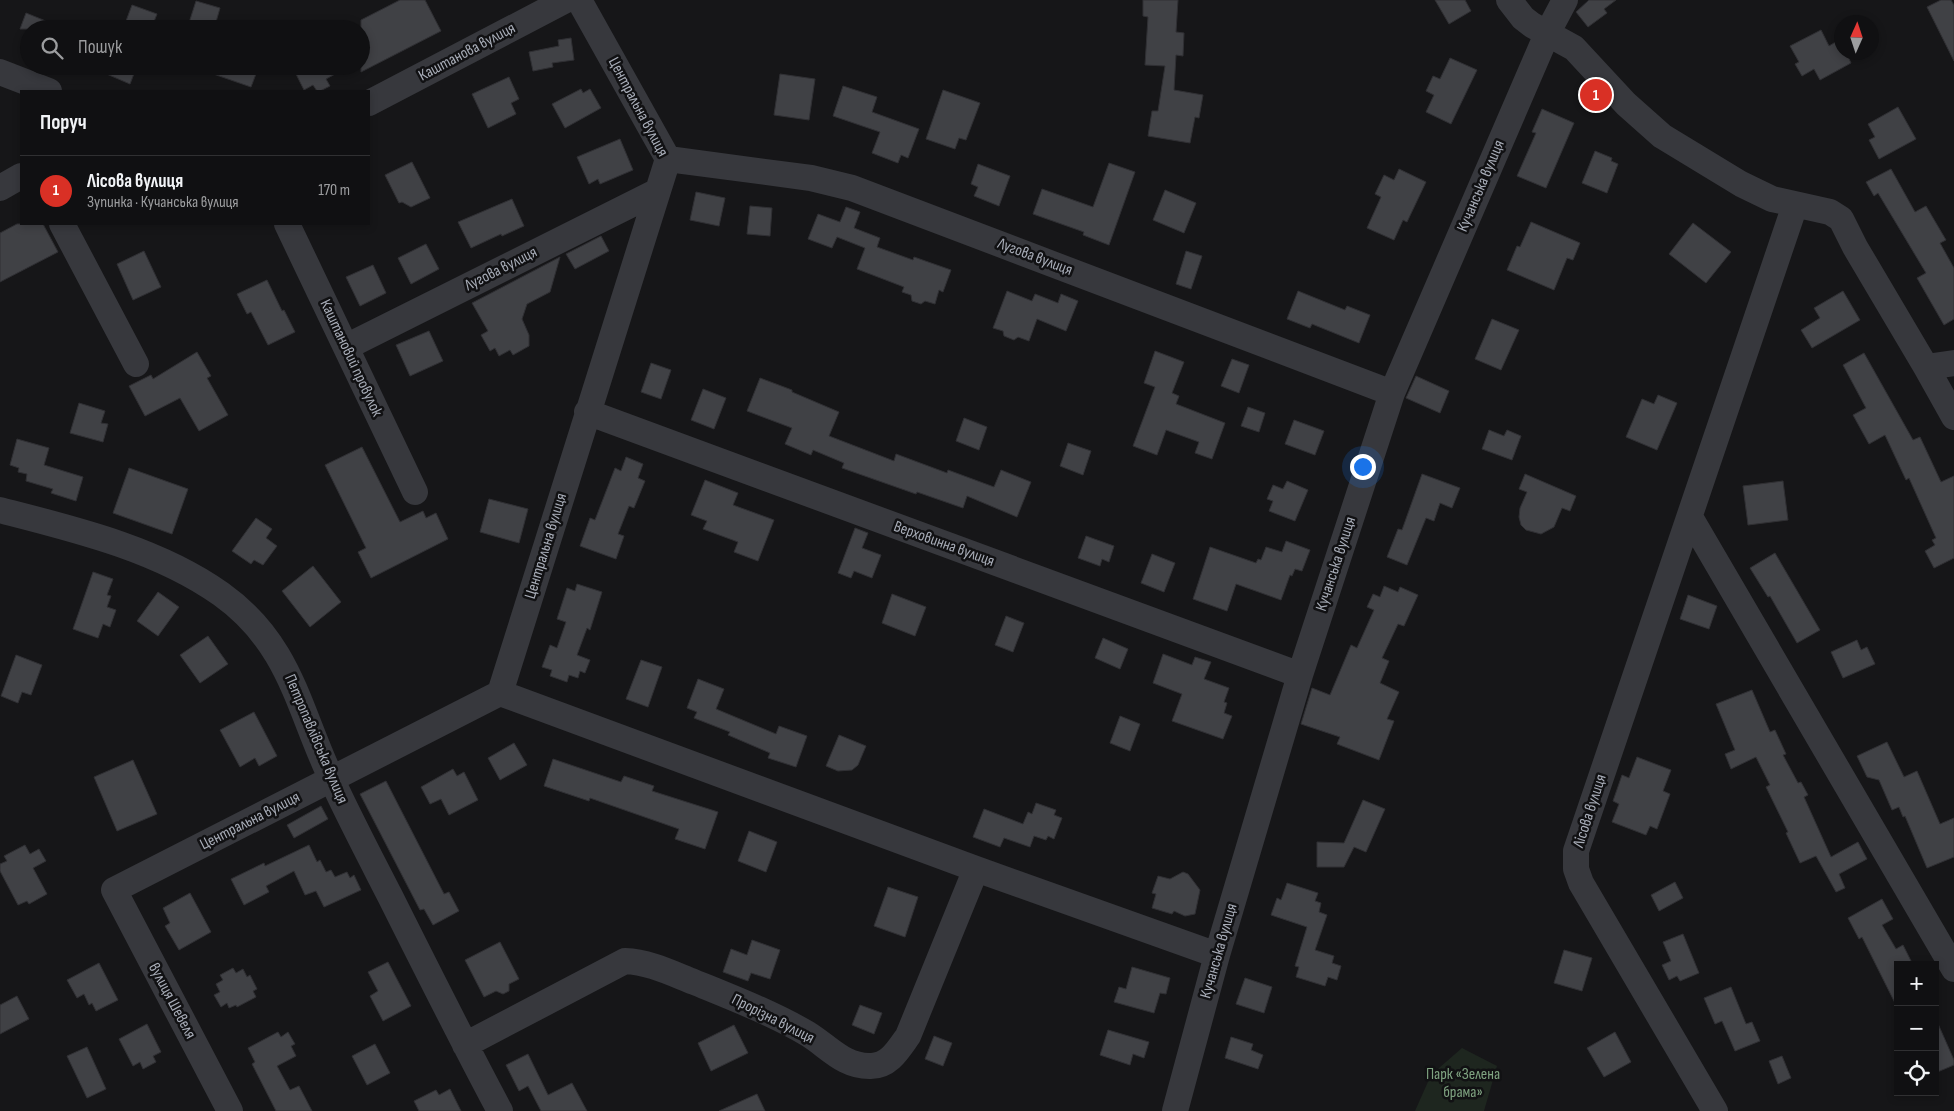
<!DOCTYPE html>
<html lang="uk">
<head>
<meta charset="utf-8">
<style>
  body { margin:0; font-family:"Sofia Sans Condensed",sans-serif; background:#19191b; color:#f1f3f6 }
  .controls { position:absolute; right:15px; bottom:15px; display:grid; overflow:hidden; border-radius:0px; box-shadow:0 2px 8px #0003 }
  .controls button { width:45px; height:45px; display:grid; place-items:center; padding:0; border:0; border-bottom:1px solid #303032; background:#101012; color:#f1f3f6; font:25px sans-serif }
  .compass { position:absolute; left:1834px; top:15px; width:45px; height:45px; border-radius:50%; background:#101012; box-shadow:0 2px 8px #0003; rotate:3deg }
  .you { position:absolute; left:1362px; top:466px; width:18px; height:18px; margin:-12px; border:4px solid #fff; border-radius:50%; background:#1a73e8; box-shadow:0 0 0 8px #1a73e833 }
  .badge { display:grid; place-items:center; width:32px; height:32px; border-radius:50%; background:#d93025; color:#fff; font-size:16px; font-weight:700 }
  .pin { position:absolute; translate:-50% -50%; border:2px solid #fff; box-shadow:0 1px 5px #0006 }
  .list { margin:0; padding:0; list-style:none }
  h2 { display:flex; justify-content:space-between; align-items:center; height:65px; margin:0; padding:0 20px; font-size:21px }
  h2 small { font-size:16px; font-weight:400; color:#9c9d9f }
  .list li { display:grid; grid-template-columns:32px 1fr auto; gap:15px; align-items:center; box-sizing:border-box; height:70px; padding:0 20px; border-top:1px solid #303032 }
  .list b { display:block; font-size:19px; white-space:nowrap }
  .list p { margin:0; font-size:16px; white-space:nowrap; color:#9c9d9f }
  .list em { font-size:16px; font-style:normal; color:#9c9d9f }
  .icon { flex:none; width:28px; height:28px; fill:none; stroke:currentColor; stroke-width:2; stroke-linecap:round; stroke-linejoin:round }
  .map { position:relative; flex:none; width:1954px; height:1111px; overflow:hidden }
  .search { position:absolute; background:#101012; box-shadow:0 2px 8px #0003; left:20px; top:20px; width:350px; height:55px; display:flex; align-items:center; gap:12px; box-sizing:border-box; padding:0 18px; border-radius:28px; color:#9c9d9f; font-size:19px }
  .panel { position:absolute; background:#101012; box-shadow:0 2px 8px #0003; left:20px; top:90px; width:350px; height:135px; border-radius:0px }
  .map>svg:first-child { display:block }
</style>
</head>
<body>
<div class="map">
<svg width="1954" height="1111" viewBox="0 0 1954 1111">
  <rect width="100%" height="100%" fill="#161618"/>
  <!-- green -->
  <path fill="#1e261f" d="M1462,1048L1497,1066L1484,1111H1415L1431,1075Z"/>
  <!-- building -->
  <path fill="#404145" stroke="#303034" d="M400,0H425L441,31L361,72V20Z
    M1143,0H1178L1176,32L1184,33L1183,56L1176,55L1174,90L1203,95L1199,118L1195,117L1190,143L1148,136L1152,111H1158L1165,66L1145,65L1148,17L1143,16Z
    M1435,0H1465L1471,11L1449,24Z
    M1589,0H1616L1604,9L1607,13L1588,27L1576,12Z
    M1941,0H1951L1954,5V61L1927,7Z
    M196,1L220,8L214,29H187Z
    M132,5L157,14L151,29H123Z
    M26,13L63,28V29H20Z
    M1821,30L1829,46L1839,40L1842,45V52H1846L1851,63L1820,80L1814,69L1802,76L1795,64L1799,62L1790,46Z
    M571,38L574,60L552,63L553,67L533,71L529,52L559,46L558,40Z
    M1450,58L1477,70L1451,124L1426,112L1434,95L1426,91L1433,76L1440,79Z
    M88,66H137L130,84Z
    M199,66H259L251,87L199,69Z
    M292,66H350L326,79L330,86L320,91H317L313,85L304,90Z
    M780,74L815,79L809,120L774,115Z
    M509,77L519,99L511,103L516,114L488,128L472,94Z
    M843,86L877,97L872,112L919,129L908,158L901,155L898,163L872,153L880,132L833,116Z
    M581,89L583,93L590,89L601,108L565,128L552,104Z
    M943,90L980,103L966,140L959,138L955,149L926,139Z
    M1898,107L1916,139L1879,159L1869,140L1875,137L1868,124Z
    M1542,109L1574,123L1546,188L1517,176L1536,133L1532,132Z
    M620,139L633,170L600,184L598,179L589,184L577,157Z
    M1595,151L1612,158L1611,161L1618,164L1607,193L1582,183Z
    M412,162L430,198L411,207L402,202L399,203L385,175Z
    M1109,163L1135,172L1109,245L1083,235L1084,232L1033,214L1042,189L1093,207Z
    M978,164L1010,176L999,206L974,196L978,187L971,184Z
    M1399,169L1426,182L1407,222L1403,220L1394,240L1367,228L1381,197L1375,194L1384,175L1394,180Z
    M1891,169L1915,212L1926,206L1946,240L1940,243L1954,268V319L1944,325L1917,278L1926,273L1878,193L1874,196L1866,182Z
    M1165,190L1196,203L1184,233L1153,220Z
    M696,192L725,198L719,226L690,220Z
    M512,199L524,226L502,236L501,234L471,248L458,222Z
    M750,206L772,208L770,236L747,234Z
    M846,207L860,212L854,228L880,238L877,247L913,260L914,257L951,270L943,292L939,290L935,304L925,301L921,304L912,301L911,295L902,292L904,287L857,269L865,248L837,237L832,248L808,239L818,214L840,222Z
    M1531,222L1580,243L1573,260L1567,258L1554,290L1507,270L1517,246L1520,247Z
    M1693,223L1731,252L1706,283L1669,254Z
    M17,224H43L58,252L0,282V233Z
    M601,236L609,251L575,269L566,254Z
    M426,244L439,269L411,284L398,258Z
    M144,251L161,287L133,300L117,264Z
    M1186,251L1202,256L1191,289L1176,284Z
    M560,257L550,292L527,304L522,319L529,335V346L513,355L510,350L499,356L495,348L490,351L481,335L488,331L472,303Z
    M373,265L386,293L360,306L346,277Z
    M267,280L282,311L284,310L295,332L268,345L251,312L247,314L237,294Z
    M1007,291L1032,301L1035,294L1058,303L1061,294L1078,301L1066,331L1037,319L1029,341L1018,337L1014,340L1004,336L1003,331L993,328Z
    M1298,291L1345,310L1347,306L1370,315L1359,343L1312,324L1310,328L1287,319Z
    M1843,291L1860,320L1812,348L1801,330L1820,318L1814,308Z
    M1492,319L1519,330L1501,370L1475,359Z
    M429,331L443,361L410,376L396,345Z
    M1155,351L1184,362L1172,393L1179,396L1176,404L1225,423L1212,459L1195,453L1199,442L1166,430L1157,455L1133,446L1155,387L1144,383Z
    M197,352L211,376L207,378L228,415L199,431L180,398L145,416L129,386L151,375L153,379Z
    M1864,353L1913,440L1920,437L1941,482L1954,476V558L1934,568L1925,551L1935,545L1932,540L1936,538L1909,478L1906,480L1885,435L1869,444L1853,415L1866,408L1843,365Z
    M1232,359L1249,365L1239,393L1221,386Z
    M651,363L671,370L661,399L641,392Z
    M1416,376L1449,391L1440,413L1406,398Z
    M760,378L792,390V392L839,412L829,436L894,461L896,454L947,473L948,470L994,487L1001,470L1031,482L1017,517L967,496L963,508L917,492L916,494L842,468L844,463L813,450L811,455L785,444L792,428L747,411Z
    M703,389L726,398L714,429L691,420Z
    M1658,395L1677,403L1657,450L1626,437L1642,399L1654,404Z
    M79,403L105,411L101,423L108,424L103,442L70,433Z
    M1248,407L1265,413L1259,432L1241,426Z
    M964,418L987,427L979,450L956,441Z
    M1294,420L1324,431L1315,455L1285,444Z
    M1489,430L1504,436L1507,430L1521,436L1512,460L1482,449Z
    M17,439L49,448L44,465L83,477L76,501L51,493L53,489L26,481L27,474L18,472L19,468L10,465Z
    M1068,443L1091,451L1083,475L1060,466Z
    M362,447L400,522L423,511L426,518L436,513L448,539L371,578L358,552L366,548L325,465Z
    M626,457L643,464L638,478L645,481L634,508L629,506L618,534L624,536L616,559L580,546L590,518L595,520L615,468L621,471Z
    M129,468L188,489L172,534L113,513Z
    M1422,474L1460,488L1452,508L1440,503L1434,521L1426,518L1407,565L1387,557L1398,529L1402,530Z
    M1525,474L1576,496L1570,511L1562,508L1554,527L1541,534L1526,530L1521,525L1519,517L1520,508L1527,492L1519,489Z
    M705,480L738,493L733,505L774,520L758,561L734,552L738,542L703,529L707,521L691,515Z
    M1287,481L1308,490L1295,521L1269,511L1273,501L1267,499L1273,485L1283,489Z
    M1783,481L1788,520L1748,525L1743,486Z
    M489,499L528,509L519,543L480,532Z
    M256,518L272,529L266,538L277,546L263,565L254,560L251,564L232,551Z
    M855,528L868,533L862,548L881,555L872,578L854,571L851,578L838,573Z
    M1086,536L1114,546L1109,562L1102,559L1100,566L1078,558Z
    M1286,541L1310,550L1302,571L1295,569L1292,576L1290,575L1281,600L1236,584L1227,611L1193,599L1210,547L1256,563L1258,559L1261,560L1266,547L1282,552Z
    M1775,553L1820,630L1797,643L1770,596L1768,597L1750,568Z
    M1152,554L1175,563L1164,592L1141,583Z
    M313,566L341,602L310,627L282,591Z
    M93,572L113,579L107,595L111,596L107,607L116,610L110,627L103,624L98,638L73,629Z
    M577,584L602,592L590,630L587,628L577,655L590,660L585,673L580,671L578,678L569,675L567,682L550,676L552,670L542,667L550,645L557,648L566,622L557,619L567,588L575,591Z
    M1384,586L1398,592L1400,587L1418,595L1404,626L1398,624L1382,658L1389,661L1380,683L1399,692L1387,719L1394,721L1379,760L1337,744L1340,737L1301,724L1312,688L1330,695L1351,645L1357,648L1374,610L1367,607L1373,594L1380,597Z
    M158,592L179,607L158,636L137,621Z
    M892,594L926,607L915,636L882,623Z
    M1688,595L1717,606L1709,629L1680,619Z
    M1006,616L1024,623L1013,652L995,645Z
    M208,636L228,664L200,683L180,655Z
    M1103,638L1128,649L1120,669L1095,658Z
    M1857,640L1861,650L1867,647L1875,664L1843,678L1831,652Z
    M1163,654L1192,665L1195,657L1211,662L1204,679L1229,688L1224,702L1227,703L1224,713L1232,716L1223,739L1172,721L1182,694L1153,683Z
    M16,655L42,665L31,695L22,692L18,703L1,696Z
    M641,660L662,667L648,707L626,699Z
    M698,679L724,689L716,709L776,734L779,726L807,736L796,767L768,758L770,753L728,735L730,732L694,718L697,712L687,708Z
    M1752,690L1770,732L1775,730L1786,754L1783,755L1798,783L1801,782L1808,795L1804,797L1831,857L1858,842L1867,859L1839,874L1845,888L1836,892L1816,856L1800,863L1786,833L1788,832L1766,787L1770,785L1756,757L1731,769L1725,754L1735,750L1716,704Z
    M254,712L277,756L259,766L255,758L240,767L220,730Z
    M1120,716L1140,724L1130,751L1110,743Z
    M839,735L866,746L858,765L852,770L838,771L826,766Z
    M1887,742L1904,777L1917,771L1940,824L1954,818V857L1927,868L1905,816L1903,817L1899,807L1892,810L1879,780L1867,777L1857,756Z
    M514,743L527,765L500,780L488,758Z
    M1637,757L1671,770L1663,791L1670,794L1657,829L1650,826L1646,835L1612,822L1619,804L1613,801L1622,775L1629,778Z
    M553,759L621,782L624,776L654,786L652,791L718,812L705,849L675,839L679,829L590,798L589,801L544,786Z
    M133,760L157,814L117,831L94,777Z
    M453,769L457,776L464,772L478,800L449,815L441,799L430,804L421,787Z
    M386,781L444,894L449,892L459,911L433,925L424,909L420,910L360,794Z
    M1363,800L1385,809L1366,852L1354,847L1344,867H1317V842L1344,843Z
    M1036,803L1056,810L1054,815L1062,818L1054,839L1048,836L1046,840L1034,836L1030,847L1004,838L1000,847L973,837L984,809L1023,824L1028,812L1032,814Z
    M321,806L328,819L294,838L287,825Z
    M749,831L777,842L766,872L738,861Z
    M25,845L30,854L39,849L46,861L33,868L47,894L29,904L27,901L18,905L0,871V864L7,861L4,856Z
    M309,845L317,862L320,860L326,872L331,870L335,877L347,872L350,878L354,875L361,890L324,907L316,891L305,895L294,871L266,886L269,892L244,905L231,879L264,863L265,866Z
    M1183,872L1188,874L1200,890L1195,914L1185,916L1174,911L1172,914L1152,908L1156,894L1152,893L1158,876L1170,879Z
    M1675,882L1683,898L1659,911L1651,895Z
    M1287,883L1318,893L1315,901L1321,903L1319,912L1327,915L1315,950L1334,956L1332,963L1341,966L1337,980L1328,977L1325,986L1296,977L1299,967L1295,966L1307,927L1271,915L1277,898L1281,900Z
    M888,887L918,897L905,937L874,926Z
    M190,893L211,932L179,950L165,926L170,923L163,908Z
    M1882,899L1893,919L1882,925L1896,949L1903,945L1913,965H1898V1009L1862,937L1859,939L1848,918Z
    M1683,934L1699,973L1680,981L1677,976L1669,980L1662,965L1671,961L1663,942Z
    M752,940L780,950L770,979L751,973L748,981L723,972L731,949L747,955Z
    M500,942L519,979L509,984V991L503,994L496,991L484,997L465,960Z
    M1564,950L1592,958L1582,991L1554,983Z
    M388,962L411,1006L383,1021L370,996L378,991L368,972Z
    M99,963L118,1000L96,1011L92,1003L89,1005L84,994L77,998L67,980Z
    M1132,967L1170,978L1166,994L1160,993L1154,1013L1114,1002L1119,987L1126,989Z
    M233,968L236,973L243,969L247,977L250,975L257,989L253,991L256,997L237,1007L236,1005L229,1008L227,1003L221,1007L214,995L220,992L216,984L223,980L220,975Z
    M1245,978L1272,987L1264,1013L1236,1004Z
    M1731,987L1746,1024L1752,1022L1760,1041L1735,1051L1722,1021L1715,1024L1704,998Z
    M17,996L29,1019L0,1034V1005Z
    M860,1005L882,1013L874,1034L852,1025Z
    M1935,1017L1954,1060V1065L1935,1073Z
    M147,1024L161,1052L153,1056L156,1062L143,1069L140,1062L133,1066L119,1039Z
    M734,1025L748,1053L711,1071L698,1043Z
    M1108,1030L1149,1042L1144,1058L1133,1054L1130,1065L1100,1055Z
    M278,1032L281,1037L288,1032L295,1044L291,1046L296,1056L277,1066L290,1090L299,1086L312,1111H276L252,1064L255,1062L248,1048Z
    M1615,1032L1631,1062L1604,1077L1587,1048Z
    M934,1036L952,1043L943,1066L925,1059Z
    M1231,1037L1253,1044L1251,1050L1263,1055L1258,1069L1225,1058Z
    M375,1044L390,1073L367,1085L352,1056Z
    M87,1047L106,1089L87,1098L67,1056Z
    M528,1054L548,1095L572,1083L587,1111H541L528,1086L519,1091L506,1065Z
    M1782,1056L1791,1078L1778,1084L1769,1061Z
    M450,1089L461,1111H419L414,1101L436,1090L439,1095Z
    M757,1094L765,1111H719Z"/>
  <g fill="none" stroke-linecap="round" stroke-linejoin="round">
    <!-- minor -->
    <path stroke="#37383d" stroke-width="26" d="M1509,0L1523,18L1532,25L1574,48L1626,104L1662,136L1741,184L1772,199L1830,212L1841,219L1855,247L1926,367L1954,363
      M0,72L49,91
      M369,103L566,0
      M668,159L811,178L852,188L1392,393
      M0,188L21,176
      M62,224L136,364
      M287,224L415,492
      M346,347L656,192
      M1926,367L1954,417
      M587,412L1300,675
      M0,510C74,529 158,549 221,594C291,644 298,709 332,780C350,819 370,857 390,896C426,968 462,1040 500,1111
      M1690,517L1954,969
      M500,693L976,869L1217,955
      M465,1045L625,961C649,962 671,973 694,982C733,998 772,1013 808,1034C829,1047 844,1067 871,1066C889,1066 898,1050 908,1036L976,869
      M230,1111L114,890L500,693L668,159L579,0
      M1175,1111L1217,955L1300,675L1392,393L1547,34L1565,0
      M1715,1111L1581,883L1576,869V851L1795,205"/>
  </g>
  <g text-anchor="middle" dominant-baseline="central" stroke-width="5" stroke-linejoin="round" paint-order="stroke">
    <!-- street labels -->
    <g font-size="16" fill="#a8adb8" stroke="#111113">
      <text transform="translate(467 52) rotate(-28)">Каштанова вулиця</text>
      <text transform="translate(638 107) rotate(62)">Центральна вулиця</text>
      <text transform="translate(1481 186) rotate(-67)">Кучанська вулиця</text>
      <text transform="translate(1035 257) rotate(21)">Лугова вулиця</text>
      <text transform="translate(501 269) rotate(-27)">Лугова вулиця</text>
      <text transform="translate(351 358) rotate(65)">Каштановий провулок</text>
      <text transform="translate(944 544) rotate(20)">Верховинна вулиця</text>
      <text transform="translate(546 546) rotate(-73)">Центральна вулиця</text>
      <text transform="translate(1336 564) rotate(-72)">Кучанська вулиця</text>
      <text transform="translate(316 739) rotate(67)">Петропавлівська вулиця</text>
      <text transform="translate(1590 811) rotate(-72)">Лісова вулиця</text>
      <text transform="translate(250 821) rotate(-27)">Центральна вулиця</text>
      <text transform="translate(1219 951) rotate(-74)">Кучанська вулиця</text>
      <text transform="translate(172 1001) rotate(62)">вулиця Шевеля</text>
      <text transform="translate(773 1019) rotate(27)">Прорізна вулиця</text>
    </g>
    <!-- park labels -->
    <g font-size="16" fill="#7fa381" stroke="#111113">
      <text x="1463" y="1074">Парк «Зелена<tspan x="1463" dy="18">брама»</tspan></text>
    </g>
  </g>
</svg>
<div class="controls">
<button>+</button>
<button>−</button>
<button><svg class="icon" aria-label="locate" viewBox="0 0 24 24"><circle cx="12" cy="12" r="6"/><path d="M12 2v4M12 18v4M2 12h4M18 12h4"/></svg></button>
</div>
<svg class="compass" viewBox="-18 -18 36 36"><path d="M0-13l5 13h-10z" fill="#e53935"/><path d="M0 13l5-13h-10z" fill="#9c9d9f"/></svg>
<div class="you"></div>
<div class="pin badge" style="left:1596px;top:95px">1</div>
<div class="search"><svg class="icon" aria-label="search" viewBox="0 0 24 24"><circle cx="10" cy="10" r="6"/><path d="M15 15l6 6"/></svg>Пошук</div>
<section class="panel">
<h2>Поруч<small></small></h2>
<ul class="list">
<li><span class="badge">1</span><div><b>Лісова вулиця</b><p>Зупинка · Кучанська вулиця</p></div><em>170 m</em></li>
</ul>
</section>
</div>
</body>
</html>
